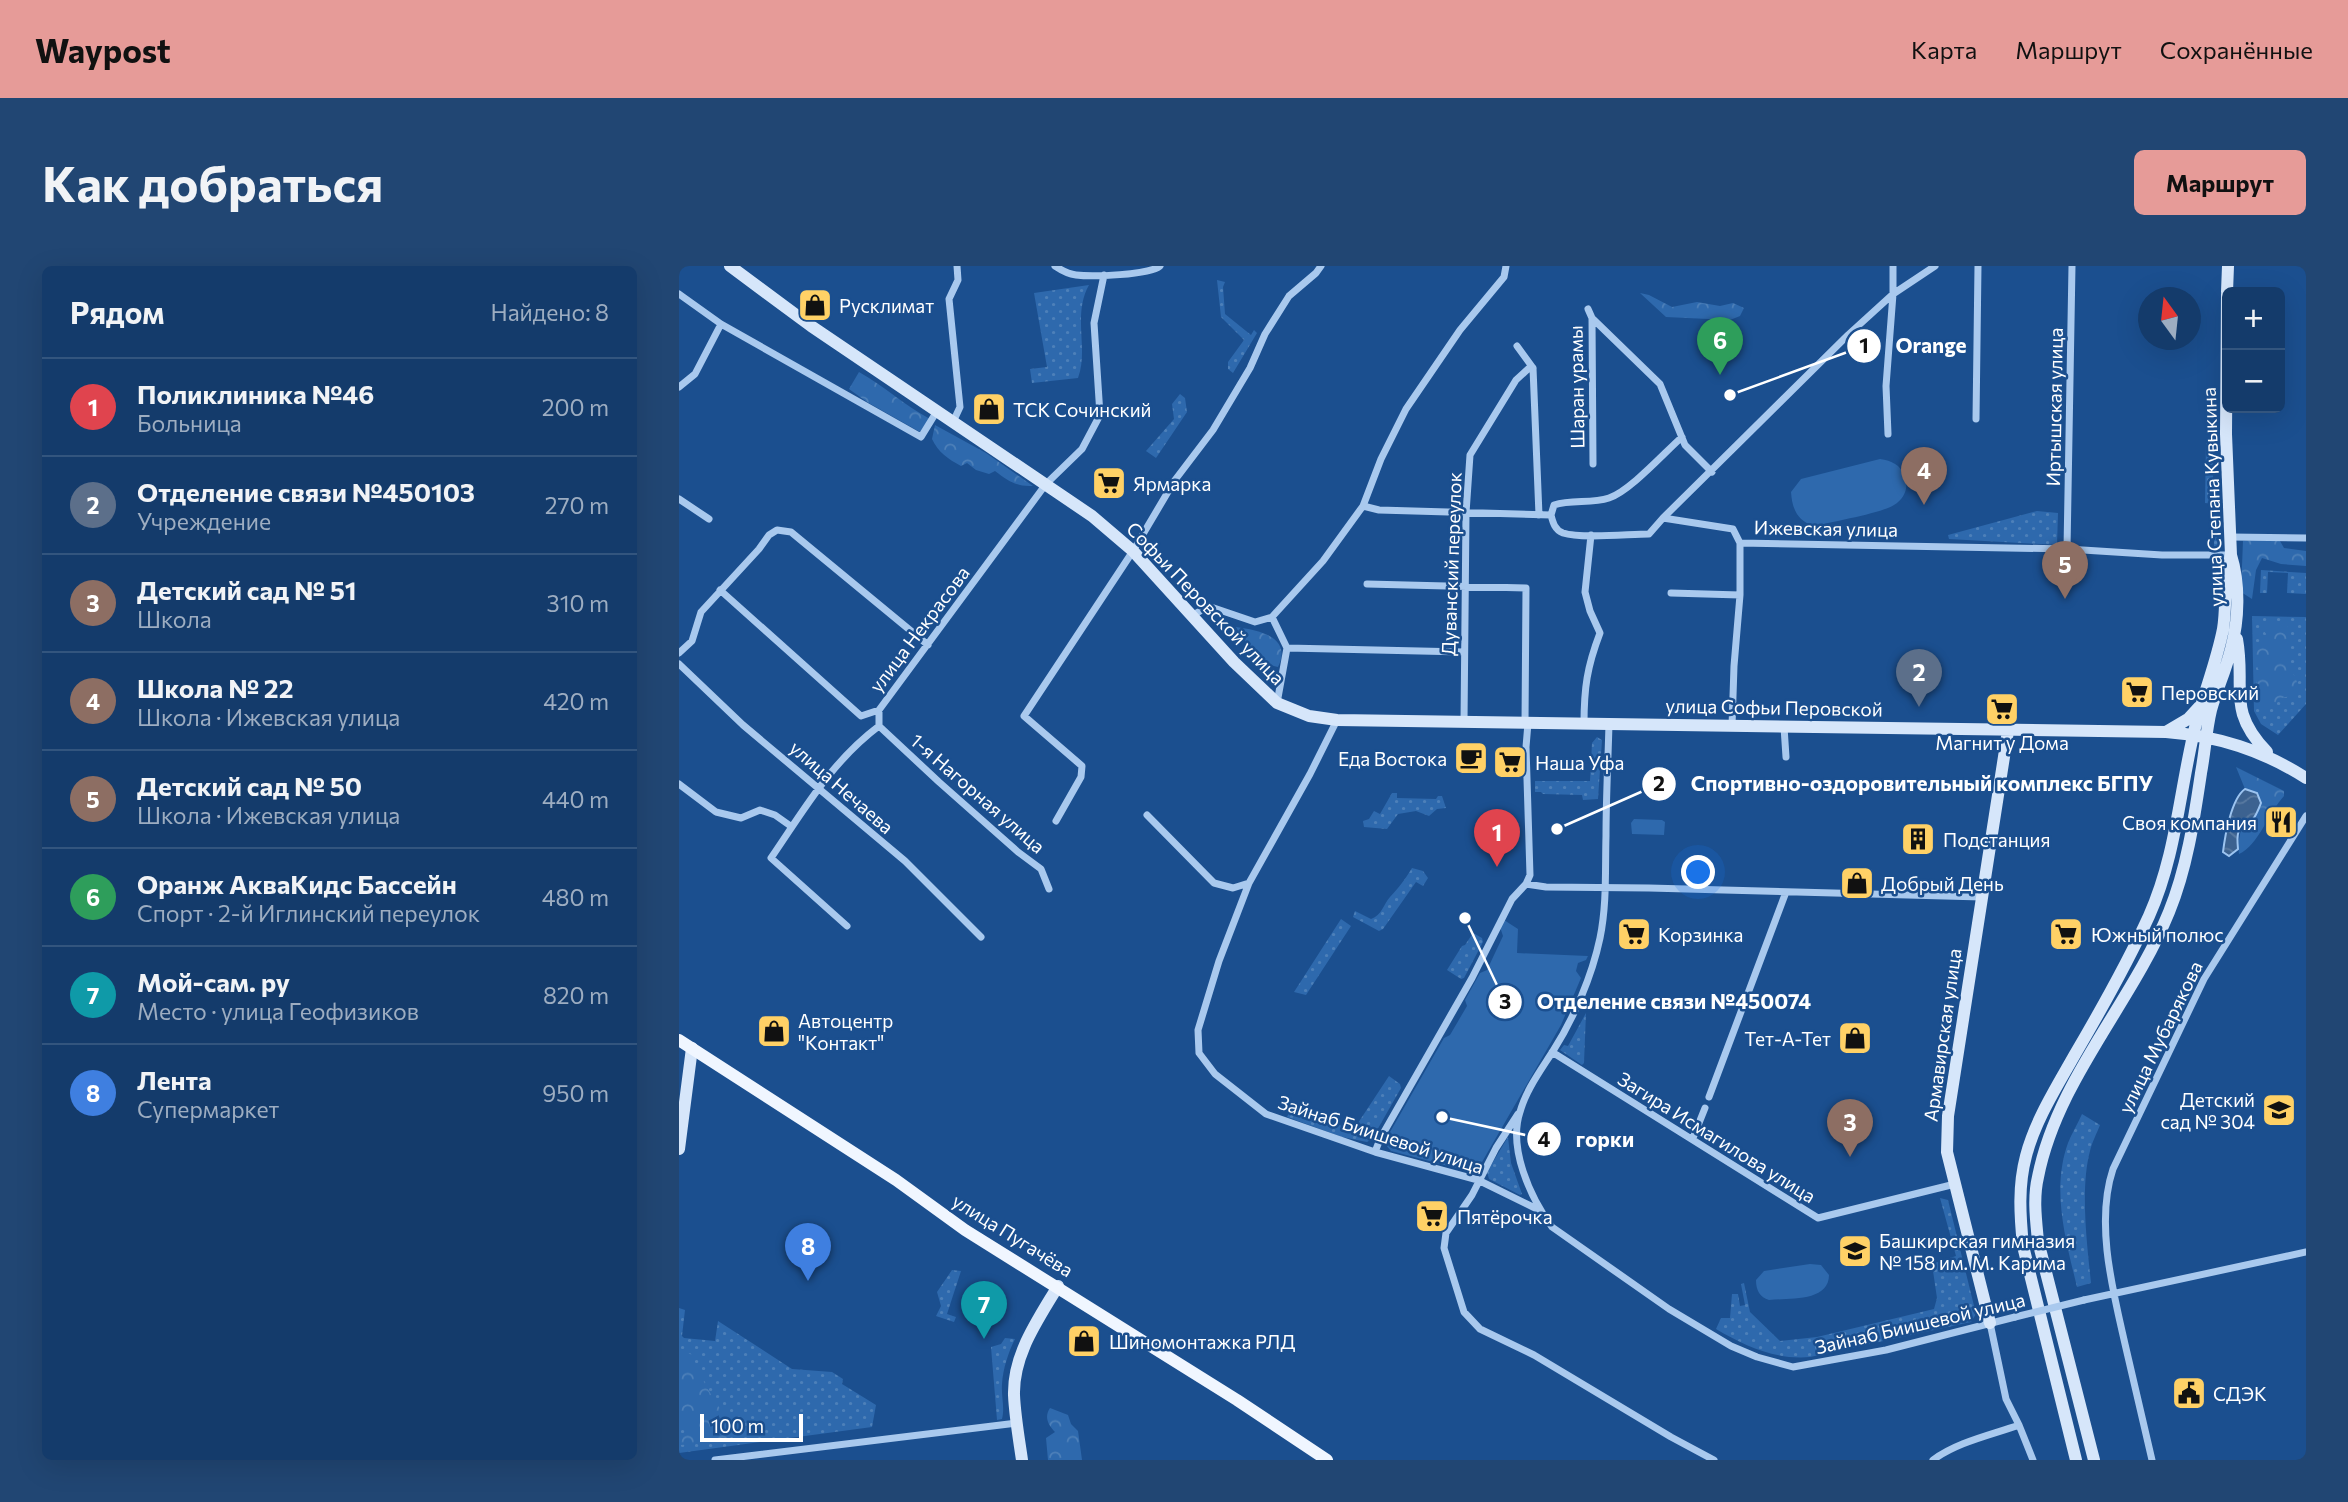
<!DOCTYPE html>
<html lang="ru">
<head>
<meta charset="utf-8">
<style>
  body { margin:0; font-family:Commissioner,sans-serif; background:#214673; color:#f1f3f6 }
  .controls { position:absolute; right:21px; top:21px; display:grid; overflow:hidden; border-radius:10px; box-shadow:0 7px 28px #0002 }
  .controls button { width:63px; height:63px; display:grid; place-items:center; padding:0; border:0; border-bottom:2px solid #33557e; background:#143b6b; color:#f1f3f6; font:35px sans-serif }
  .compass { position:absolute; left:1459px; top:21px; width:63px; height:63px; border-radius:50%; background:#143b6b; box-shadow:0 7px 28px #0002; rotate:345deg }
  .scale { position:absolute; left:21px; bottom:18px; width:103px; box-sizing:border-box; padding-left:7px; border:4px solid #fff; border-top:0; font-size:19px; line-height:24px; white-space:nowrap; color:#fff; -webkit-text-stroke:5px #1b4f8f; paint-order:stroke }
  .you { position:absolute; left:1020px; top:607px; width:24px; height:24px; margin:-18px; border:5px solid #fff; border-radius:50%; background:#1a73e8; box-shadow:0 0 0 10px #1a73e833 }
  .badge { display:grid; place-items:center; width:46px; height:46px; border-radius:50%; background:#e69b98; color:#fff; font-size:23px; font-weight:700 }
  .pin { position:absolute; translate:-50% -58px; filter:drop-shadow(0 2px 4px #0008) }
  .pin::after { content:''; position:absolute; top:37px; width:24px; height:21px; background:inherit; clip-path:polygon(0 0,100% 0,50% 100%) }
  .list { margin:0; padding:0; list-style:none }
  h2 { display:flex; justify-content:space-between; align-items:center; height:91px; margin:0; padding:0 28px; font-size:30px }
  h2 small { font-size:23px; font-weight:400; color:#9dadc1 }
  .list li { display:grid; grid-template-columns:46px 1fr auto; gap:21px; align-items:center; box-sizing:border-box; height:98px; padding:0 28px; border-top:2px solid #33557e }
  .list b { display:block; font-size:26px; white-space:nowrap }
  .list p { margin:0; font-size:23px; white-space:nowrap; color:#9dadc1 }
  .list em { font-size:23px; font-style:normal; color:#9dadc1 }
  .map { position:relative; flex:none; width:1627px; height:1194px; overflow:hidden; border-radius:10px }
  header { display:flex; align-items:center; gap:42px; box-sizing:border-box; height:98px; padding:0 35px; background:#e69b98; color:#111 }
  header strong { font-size:33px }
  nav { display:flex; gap:38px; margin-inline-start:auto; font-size:24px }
  .intro { display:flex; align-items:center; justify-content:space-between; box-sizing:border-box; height:168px; padding:0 42px }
  h1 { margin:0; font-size:49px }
  .button { padding:18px 32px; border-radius:10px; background:#e69b98; color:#111; font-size:24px; font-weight:700 }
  main { display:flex; gap:42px; padding:0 42px }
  aside { flex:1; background:#143b6b; border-radius:10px; box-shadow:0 7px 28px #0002 }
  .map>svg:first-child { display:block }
</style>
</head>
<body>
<header>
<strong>Waypost</strong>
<nav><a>Карта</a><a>Маршрут</a><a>Сохранённые</a></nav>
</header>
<div class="intro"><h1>Как добраться</h1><a class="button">Маршрут</a></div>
<main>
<aside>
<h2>Рядом<small>Найдено: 8</small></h2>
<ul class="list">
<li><span class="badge" style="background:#e0444e">1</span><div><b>Поликлиника №46</b><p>Больница</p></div><em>200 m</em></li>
<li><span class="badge" style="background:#5c6f8a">2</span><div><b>Отделение связи №450103</b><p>Учреждение</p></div><em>270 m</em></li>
<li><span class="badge" style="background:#8d6e63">3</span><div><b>Детский сад № 51</b><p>Школа</p></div><em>310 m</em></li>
<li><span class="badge" style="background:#8d6e63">4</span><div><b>Школа № 22</b><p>Школа · Ижевская улица</p></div><em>420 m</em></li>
<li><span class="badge" style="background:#8d6e63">5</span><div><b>Детский сад № 50</b><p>Школа · Ижевская улица</p></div><em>440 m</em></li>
<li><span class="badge" style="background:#2e9e5b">6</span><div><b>Оранж АкваКидс Бассейн</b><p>Спорт · 2-й Иглинский переулок</p></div><em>480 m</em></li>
<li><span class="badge" style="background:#0f9aa8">7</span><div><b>Мой-сам. ру</b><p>Место · улица Геофизиков</p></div><em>820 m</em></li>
<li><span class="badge" style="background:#3f7fe0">8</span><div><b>Лента</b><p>Супермаркет</p></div><em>950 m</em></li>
</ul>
</aside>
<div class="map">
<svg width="1627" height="1194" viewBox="0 0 1627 1194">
  <defs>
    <pattern id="grass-dots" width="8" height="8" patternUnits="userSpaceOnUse" patternTransform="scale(1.75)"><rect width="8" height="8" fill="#2e69ad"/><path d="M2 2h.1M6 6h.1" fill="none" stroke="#4d80b9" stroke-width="1.8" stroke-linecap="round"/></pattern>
    <pattern id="forest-crowns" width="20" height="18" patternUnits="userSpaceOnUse" patternTransform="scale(1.75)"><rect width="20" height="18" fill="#2e69ad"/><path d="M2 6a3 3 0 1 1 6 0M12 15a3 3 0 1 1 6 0" fill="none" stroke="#4d80b9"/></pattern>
    <pattern id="water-waves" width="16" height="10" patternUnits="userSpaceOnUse" patternTransform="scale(1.75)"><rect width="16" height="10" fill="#3c6290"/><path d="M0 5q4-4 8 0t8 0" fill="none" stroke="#597aa1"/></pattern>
  </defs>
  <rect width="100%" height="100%" fill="#1b4f8f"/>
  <!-- grass -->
  <path fill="url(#grass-dots)" d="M538,14L546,16L544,21L546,48L572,69L575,64L578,67L554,107L549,103V96L565,74L542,51Z
    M410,19C393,49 410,83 399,112L353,117L351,103L368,101L355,27Z
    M501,128L506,132L508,146L477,192L467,185L495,153L493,138Z
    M1527,177L1535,178L1534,213L1539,218L1540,282L1538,285H1535V238L1526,237Z
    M1358,245L1379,247L1378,279L1270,273L1269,269Z
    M1582,304L1627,307V328L1608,327L1609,307L1589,306L1588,327H1581Z
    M1573,350L1627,351V438L1599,469L1582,458L1575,445Z
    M918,471L923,474L919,533L904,534L903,529L864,528L862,526H856V515H911L913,477Z
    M713,527H718V532L757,533L759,530H763L767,542L758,543L750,550L737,545L719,548L708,563L685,561L684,555L690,553L695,545L701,548Z
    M733,602L744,605L749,612L744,620L737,616L704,663L700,665L674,651L676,645L692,653C703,649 704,639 711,631C721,620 725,615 733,602Z
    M662,653L672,660L627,729L615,726Z
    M794,667L803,672L804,676L785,712L782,713L768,704L783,680L786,679Z
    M907,747L905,797L903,799L881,784L885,779L889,780Z
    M710,810L721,818L722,822L693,873L688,876L663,871L608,851L612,843L616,841L668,862L679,857Z
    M1403,848L1421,859C1418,867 1413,876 1411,885C1401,922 1408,978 1412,1017L1398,1021C1387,975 1372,924 1389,877C1393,867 1399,857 1403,848Z
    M829,871L832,897L843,928L841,929L810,913L808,906Z
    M1261,932L1269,934L1297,1048L1292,1056L1131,1091C1096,1094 1066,1080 1037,1063L1042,1052H1051L1053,1028H1059L1061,1040L1066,1039L1062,1018L1065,1017L1071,1046L1101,1075L1138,1071L1255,1043L1258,1032L1253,998L1277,990Z
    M273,1004L282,1005L268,1048L277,1051L275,1056L257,1050L262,1040L258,1026Z
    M0,1042L6,1044L3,1070L5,1072L36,1075L39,1055L113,1103L153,1106L164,1113L163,1118L197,1139L193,1161L0,1187Z
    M326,1072L336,1073C329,1087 324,1103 323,1118C322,1130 326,1141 323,1153L318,1154L312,1081L322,1078Z"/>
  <!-- forest -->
  <path fill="url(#forest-crowns)" d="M961,27L970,29L993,41L1018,36L1041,40L1054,37L1065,42L1061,50L1051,54L987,51Z
    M180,106C205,120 225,139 251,153L241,166L188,136L170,123Z
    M256,159L307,187L354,220C338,221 329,215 316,205L310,208L297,204L288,197L282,200C269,193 259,186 253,173Z
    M1580,274L1601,275L1605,282L1627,285V300L1602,298L1583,292L1577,304L1573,333L1562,326L1564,275Z
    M1603,355L1609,359L1607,366L1611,372L1608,380L1611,388L1608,394L1619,418L1615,429L1603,432L1592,441H1580L1577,413L1581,406C1573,395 1577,377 1588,369L1585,365L1592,357Z
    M557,361C579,364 614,371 599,401C582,399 565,376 557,361Z
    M1557,501L1605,525V530C1590,546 1579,580 1560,588C1557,565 1569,549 1578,527L1566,523Z
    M0,1082L13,1089C24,1117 38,1142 58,1164L42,1176L1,1179L6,1165L0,1149Z
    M371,1142L389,1149L392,1158L399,1165L403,1194H369L367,1172L376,1166C369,1159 365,1151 371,1142Z"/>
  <!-- park -->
  <path fill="#2e69ad" d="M1201,193C1213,195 1221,198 1226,211C1230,222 1225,233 1215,239C1203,247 1152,256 1135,260C1118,255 1113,242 1112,226L1122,213Z
    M955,553L983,554L986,556L985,569L953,568L952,557Z
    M825,654L839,663L838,687L909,690L907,694L899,697L897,705L902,712L882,759L799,903L788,905L712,885L706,878L707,873L765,772L771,769L788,740L786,734L801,707L808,704L824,670L821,661Z
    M1131,998L1142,999L1150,1009C1150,1036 1110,1032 1090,1034C1081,1031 1077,1025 1077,1014L1085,1005Z"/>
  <!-- water -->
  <path fill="url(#water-waves)" stroke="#9cc4f0" stroke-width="2" d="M1566,523L1578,527L1582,537C1580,542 1577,550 1574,553C1560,565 1557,561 1559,583L1550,590L1544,586C1546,570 1552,533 1566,523Z"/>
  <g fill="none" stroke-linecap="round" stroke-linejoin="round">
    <!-- street -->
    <path stroke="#a9c9ee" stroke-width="7" d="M376,0C382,4 389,8 397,9C413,11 470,9 481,0
      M0,28L42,58L242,171L258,145
      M909,43L913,52L914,198
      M913,52L981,118L1006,179L1033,206
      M838,80L854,102
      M0,121L16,108L42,58
      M1297,153L1299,0
      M274,156L281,141L270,33L279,14L278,0
      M1209,168L1207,120L1214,28V0
      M0,233L30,253
      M684,240L700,244L872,249C874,257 876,264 884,267C902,273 950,268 970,268L984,252L1054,263L1061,277V329L1055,400L1053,460
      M872,249L875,239C893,233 912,238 930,232C951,225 985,187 1003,171
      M984,252L1169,69L1214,28L1256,0
      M1552,271L1627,272
      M1061,277L1388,283L1483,289H1552
      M1388,283L1393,0
      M688,318L847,322L846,457
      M41,324L182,450L200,444
      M992,327L1061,329
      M513,350L529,340L576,356L593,351L644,295L684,240L702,193L727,143L781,64L825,11L827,0
      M593,351L608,382L785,386
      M0,387L13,375L22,346L80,283L90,269L98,264L112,266L249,379
      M0,398L64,459L226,595L302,671
      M598,437L608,382
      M785,456L787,247L791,189L837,114L849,103L854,102L860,249
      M905,458C905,422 908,401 921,367L911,345L906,326L912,269
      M930,458C929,496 927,533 927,570C926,604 928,638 921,672C913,710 895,752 874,785C862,804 847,824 841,846C829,882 851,931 873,961L990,1043L1052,1080L1078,1091L1114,1101L1207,1084L1336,1051
      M200,460L260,516L339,586L362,603L370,623
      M1105,461L1107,491
      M0,518L37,546L62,552L81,544L96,549L113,561
      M468,549L535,617L554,622L570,617L631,508L658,454
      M377,555L402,511L403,500L345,450L454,285L496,214L534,164L571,102L586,68L610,30L637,7L642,0
      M570,617L540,695L519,764L520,787L536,808L587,848L696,886L799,914L860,944
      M847,618L867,621L970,622L1303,631
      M168,660L92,592C125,544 152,496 200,460V444L367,218L403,183L421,149L415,57L425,9
      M873,786L1139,952L1276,918
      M1030,831L1107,626
      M839,848L817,882L793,929L767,967L765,982L785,1046L801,1063L855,1089L992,1171L1035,1194
      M1014,872L1026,842
      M696,886L701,873L793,712L833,633L847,618L851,609L847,481L849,457
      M1405,1034L1627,986
      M1311,1057L1327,1133L1340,1159L1354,1194
      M36,1194L338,1157
      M1254,1194C1278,1176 1312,1169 1340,1159
      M1473,1194C1464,1155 1455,1117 1446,1078C1434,1025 1416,957 1434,903L1525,713L1627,550"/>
    <!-- secondary -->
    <path stroke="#d6e6fa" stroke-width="12" d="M51,0L132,60L413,250L454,285L555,396L598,437L630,450L658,454L1487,466C1539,470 1583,484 1627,512
      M1548,26L1549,0
      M1558,373C1567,423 1547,443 1588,486
      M1487,466L1509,453L1520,441
      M0,883L13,782
      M1311,1057L1268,886L1269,850L1329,465
      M343,1194C340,1173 336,1151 335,1129C334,1088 359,1054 379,1020
      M1397,1194L1344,980C1341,949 1339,920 1347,890C1356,855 1377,822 1395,790C1422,744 1448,698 1470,650C1496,592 1500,531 1514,470C1522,434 1537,399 1544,363C1548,338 1544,314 1552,289
      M1415,1194L1359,975C1357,954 1354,932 1359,911C1378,814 1453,737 1490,646C1508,602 1515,554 1522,507C1526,486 1527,465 1532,444C1538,423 1547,404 1552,383C1560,354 1561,318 1552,289L1547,168L1548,28"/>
    <!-- primary -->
    <path stroke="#f0f6ff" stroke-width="12" d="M0,774L217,914L286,964L558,1134L648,1194"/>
    <!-- street-bridge -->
    <path stroke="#a9c9ee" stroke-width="7" d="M1336,1051L1405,1034"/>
  </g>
  <!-- icons -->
  <defs>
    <g id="shop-square" transform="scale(1.75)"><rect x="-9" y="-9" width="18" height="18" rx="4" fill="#ffd166" stroke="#1b4f8f"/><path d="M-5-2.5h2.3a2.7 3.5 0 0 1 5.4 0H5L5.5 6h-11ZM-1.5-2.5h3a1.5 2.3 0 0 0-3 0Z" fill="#111"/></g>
    <g id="supermarket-square" transform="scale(1.75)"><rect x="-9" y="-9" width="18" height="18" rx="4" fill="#ffd166" stroke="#1b4f8f"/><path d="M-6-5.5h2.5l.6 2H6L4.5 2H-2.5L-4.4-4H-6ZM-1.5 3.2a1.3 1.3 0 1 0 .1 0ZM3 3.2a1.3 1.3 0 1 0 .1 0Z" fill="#111"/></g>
    <g id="cafe-square" transform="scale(1.75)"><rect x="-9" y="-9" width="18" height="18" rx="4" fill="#ffd166" stroke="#1b4f8f"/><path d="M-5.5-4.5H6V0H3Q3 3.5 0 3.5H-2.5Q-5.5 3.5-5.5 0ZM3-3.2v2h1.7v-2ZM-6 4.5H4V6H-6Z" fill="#111"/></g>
    <g id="restaurant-square" transform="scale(1.75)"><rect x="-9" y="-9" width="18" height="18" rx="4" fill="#ffd166" stroke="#1b4f8f"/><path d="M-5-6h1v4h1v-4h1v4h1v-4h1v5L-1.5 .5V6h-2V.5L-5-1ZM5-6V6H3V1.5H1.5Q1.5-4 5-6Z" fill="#111"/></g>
    <g id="building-square" transform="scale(1.75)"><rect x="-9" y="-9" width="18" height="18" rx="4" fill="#ffd166" stroke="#1b4f8f"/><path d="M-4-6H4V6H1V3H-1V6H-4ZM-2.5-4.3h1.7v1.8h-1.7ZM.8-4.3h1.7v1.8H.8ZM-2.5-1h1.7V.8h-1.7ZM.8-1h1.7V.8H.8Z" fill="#111"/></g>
    <g id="school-square" transform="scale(1.75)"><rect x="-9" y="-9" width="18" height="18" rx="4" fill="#ffd166" stroke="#1b4f8f"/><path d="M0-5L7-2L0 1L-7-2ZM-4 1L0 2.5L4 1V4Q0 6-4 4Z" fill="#111"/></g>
    <g id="civic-square" transform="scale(1.75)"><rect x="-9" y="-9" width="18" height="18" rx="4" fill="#ffd166" stroke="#1b4f8f"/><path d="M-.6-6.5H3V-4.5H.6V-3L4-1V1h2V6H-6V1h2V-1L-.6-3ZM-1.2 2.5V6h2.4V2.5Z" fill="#111"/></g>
  </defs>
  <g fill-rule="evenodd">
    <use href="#shop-square" x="136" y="39"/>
    <use href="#shop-square" x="310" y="143"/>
    <use href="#supermarket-square" x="430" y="217"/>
    <use href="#supermarket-square" x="1458" y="426"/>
    <use href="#supermarket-square" x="1323" y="443"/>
    <use href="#cafe-square" x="792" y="492"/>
    <use href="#supermarket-square" x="831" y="496"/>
    <use href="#restaurant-square" x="1602" y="556"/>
    <use href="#building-square" x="1239" y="573"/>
    <use href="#shop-square" x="1178" y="617"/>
    <use href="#supermarket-square" x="955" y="668"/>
    <use href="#supermarket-square" x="1387" y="668"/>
    <use href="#shop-square" x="95" y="765"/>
    <use href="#shop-square" x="1176" y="772"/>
    <use href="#school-square" x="1600" y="844"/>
    <use href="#supermarket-square" x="753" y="950"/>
    <use href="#school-square" x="1176" y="985"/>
    <use href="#shop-square" x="405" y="1075"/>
    <use href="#civic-square" x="1510" y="1127"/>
  </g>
  <g text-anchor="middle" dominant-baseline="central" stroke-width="5" stroke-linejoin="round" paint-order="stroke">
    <!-- poi labels -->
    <g font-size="19" fill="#fff" stroke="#1b4f8f" text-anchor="start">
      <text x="160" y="39">Русклимат</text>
      <text x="334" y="143">ТСК Сочинский</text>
      <text x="454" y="217">Ярмарка</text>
      <text x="1482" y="426">Перовский</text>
      <text x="1323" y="476" text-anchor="middle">Магнит у Дома</text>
      <text x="768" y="492" text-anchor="end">Еда Востока</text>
      <text x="856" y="496">Наша Уфа</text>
      <text x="1578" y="556" text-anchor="end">Своя компания</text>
      <text x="1264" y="573">Подстанция</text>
      <text x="1202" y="617">Добрый День</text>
      <text x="979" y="668">Корзинка</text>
      <text x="1412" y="668">Южный полюс</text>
      <text x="119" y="754">Автоцентр<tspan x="119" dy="22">"Контакт"</tspan></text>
      <text x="1152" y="772" text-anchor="end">Тет-А-Тет</text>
      <text x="1576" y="833" text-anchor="end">Детский<tspan x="1576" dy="22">сад № 304</tspan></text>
      <text x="778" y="950">Пятёрочка</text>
      <text x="1200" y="974">Башкирская гимназия<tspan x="1200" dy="22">№ 158 им. М. Карима</tspan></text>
      <text x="430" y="1075">Шиномонтажка РЛД</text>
      <text x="1534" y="1127">СДЭК</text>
    </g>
    <!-- street labels -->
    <g font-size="19" fill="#fff" stroke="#1b4f8f">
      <text transform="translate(897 121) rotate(-91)">Шаран урамы</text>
      <text transform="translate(1375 141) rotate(-89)">Иртышская улица</text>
      <text transform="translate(1533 231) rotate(-92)">улица Степана Кувыкина</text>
      <text transform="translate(1147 262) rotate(1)">Ижевская улица</text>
      <text transform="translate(772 298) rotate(-88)">Дуванский переулок</text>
      <text transform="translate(527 337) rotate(46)">Софьи Перовской улица</text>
      <text transform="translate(240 363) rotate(-53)">улица Некрасова</text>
      <text transform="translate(1095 441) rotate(1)">улица Софьи Перовской</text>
      <text transform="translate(163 521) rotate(41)">улица Нечаева</text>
      <text transform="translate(299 527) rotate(41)">1-я Нагорная улица</text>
      <text transform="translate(1263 769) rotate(-82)">Армавирская улица</text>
      <text transform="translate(1481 771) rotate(-64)">улица Мубарякова</text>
      <text transform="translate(702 868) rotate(18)">Зайнаб Биишевой улица</text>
      <text transform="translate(1038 871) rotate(32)">Загира Исмагилова улица</text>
      <text transform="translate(334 969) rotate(32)">улица Пугачёва</text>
      <text transform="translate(1241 1057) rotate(-13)">Зайнаб Биишевой улица</text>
    </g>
  </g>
  <!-- callouts -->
  <path fill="none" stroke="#fff" stroke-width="2.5" d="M1051 129L1185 80M878 563L980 518M786 652L826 736M763 851L865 873"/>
  <g fill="#fff" stroke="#1b4f8f" stroke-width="2.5">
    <circle cx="1051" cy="129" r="7"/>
    <circle cx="878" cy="563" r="7"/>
    <circle cx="786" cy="652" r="7"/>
    <circle cx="763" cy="851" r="7"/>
    <circle cx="1185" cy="80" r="18"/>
    <circle cx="980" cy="518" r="18"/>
    <circle cx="826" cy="736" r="18"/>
    <circle cx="865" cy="873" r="18"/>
  </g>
  <g font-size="21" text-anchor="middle" font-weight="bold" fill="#111">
    <text x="1185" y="87">1</text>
    <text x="980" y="525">2</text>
    <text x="826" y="743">3</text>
    <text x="865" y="881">4</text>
  </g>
  <g font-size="21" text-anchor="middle" font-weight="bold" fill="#fff" stroke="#1b4f8f" stroke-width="5" stroke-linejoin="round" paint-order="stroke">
    <text x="1252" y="87">Orange</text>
    <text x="1243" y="525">Спортивно-оздоровительный комплекс БГПУ</text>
    <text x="995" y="743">Отделение связи №450074</text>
    <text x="926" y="881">горки</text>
  </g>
</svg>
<div class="controls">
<button>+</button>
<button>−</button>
</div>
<svg class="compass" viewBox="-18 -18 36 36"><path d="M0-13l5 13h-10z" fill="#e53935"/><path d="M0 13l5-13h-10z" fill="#9dadc1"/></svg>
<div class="scale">100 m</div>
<div class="you"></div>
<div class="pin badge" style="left:818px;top:601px;background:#e0444e">1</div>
<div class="pin badge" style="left:1240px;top:441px;background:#5c6f8a">2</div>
<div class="pin badge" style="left:1171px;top:891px;background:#8d6e63">3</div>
<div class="pin badge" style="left:1245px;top:239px;background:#8d6e63">4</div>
<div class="pin badge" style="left:1386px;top:333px;background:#8d6e63">5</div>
<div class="pin badge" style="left:1041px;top:109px;background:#2e9e5b">6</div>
<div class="pin badge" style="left:305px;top:1073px;background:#0f9aa8">7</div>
<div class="pin badge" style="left:129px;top:1015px;background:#3f7fe0">8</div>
</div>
</main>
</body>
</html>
